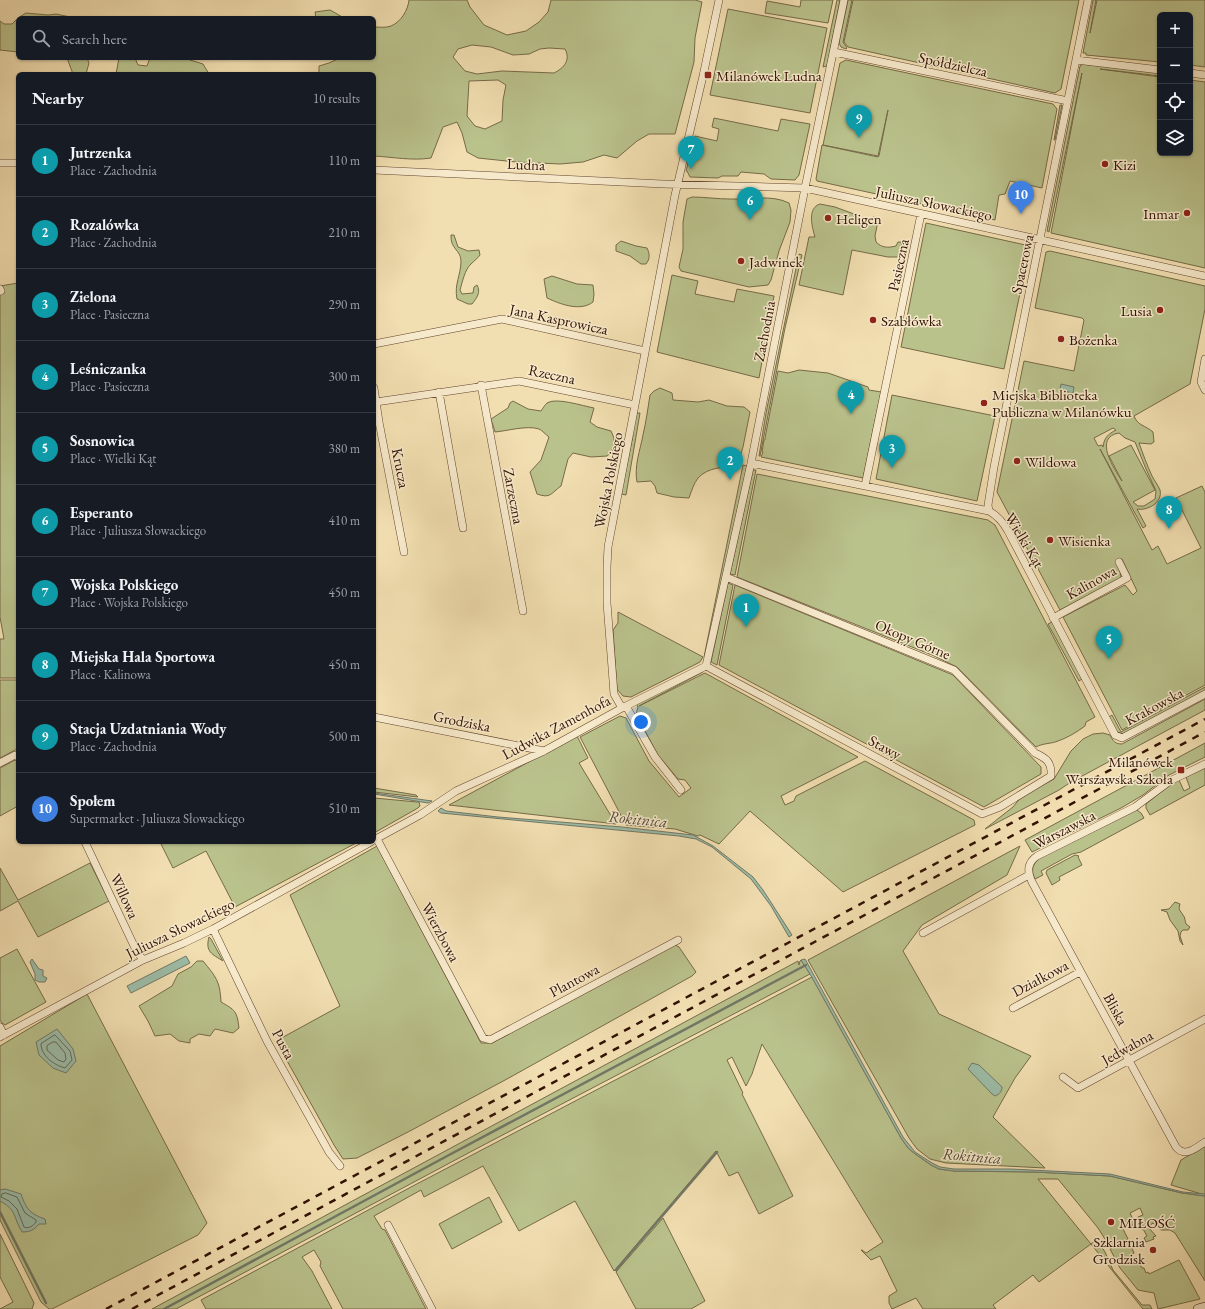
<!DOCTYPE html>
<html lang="en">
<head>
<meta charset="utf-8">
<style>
  body { margin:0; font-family:"EB Garamond",serif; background:#20242c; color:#f1f3f6 }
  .controls { position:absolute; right:12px; top:12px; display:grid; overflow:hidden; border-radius:6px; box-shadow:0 1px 3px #0004 }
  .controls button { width:36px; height:36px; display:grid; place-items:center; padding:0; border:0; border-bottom:1px solid #363941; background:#171b24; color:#f1f3f6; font:20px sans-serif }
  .you { position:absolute; left:641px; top:722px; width:14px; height:14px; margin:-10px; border:3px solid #fff; border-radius:50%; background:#1a73e8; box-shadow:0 0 0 6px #1a73e833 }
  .badge { display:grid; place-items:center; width:26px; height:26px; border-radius:50%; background:#c59692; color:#fff; font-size:13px; font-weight:700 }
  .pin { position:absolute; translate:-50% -33px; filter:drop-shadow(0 1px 2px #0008) }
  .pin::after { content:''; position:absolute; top:21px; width:14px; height:12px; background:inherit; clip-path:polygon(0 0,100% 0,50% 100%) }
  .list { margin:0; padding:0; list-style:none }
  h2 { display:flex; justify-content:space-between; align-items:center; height:52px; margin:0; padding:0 16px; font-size:17px }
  h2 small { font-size:13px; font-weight:400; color:#9ea1a6 }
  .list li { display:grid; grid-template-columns:26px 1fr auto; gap:12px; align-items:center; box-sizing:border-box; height:72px; padding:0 16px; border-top:1px solid #363941 }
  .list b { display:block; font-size:15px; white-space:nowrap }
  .list p { margin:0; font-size:13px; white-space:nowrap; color:#9ea1a6 }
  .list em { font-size:13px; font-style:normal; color:#9ea1a6 }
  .icon { flex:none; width:22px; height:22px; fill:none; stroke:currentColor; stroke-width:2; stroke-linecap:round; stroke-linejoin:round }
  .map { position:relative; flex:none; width:1205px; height:1309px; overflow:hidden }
  .search { position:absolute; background:#171b24; box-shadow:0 1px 3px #0004; left:16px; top:16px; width:360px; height:44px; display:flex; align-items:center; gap:10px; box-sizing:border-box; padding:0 14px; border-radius:6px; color:#9ea1a6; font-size:15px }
  .panel { position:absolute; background:#171b24; box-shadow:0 1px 3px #0004; left:16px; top:72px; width:360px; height:772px; border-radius:6px }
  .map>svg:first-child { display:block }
</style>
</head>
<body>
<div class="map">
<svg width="1205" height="1309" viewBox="0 0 1205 1309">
  <rect width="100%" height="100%" fill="#f2dfb1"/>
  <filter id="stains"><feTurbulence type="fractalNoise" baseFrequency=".005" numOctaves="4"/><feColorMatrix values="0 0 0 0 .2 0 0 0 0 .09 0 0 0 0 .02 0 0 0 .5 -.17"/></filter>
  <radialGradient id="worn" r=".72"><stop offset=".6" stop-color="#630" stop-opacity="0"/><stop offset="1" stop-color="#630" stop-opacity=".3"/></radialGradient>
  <!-- green -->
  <path fill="#bac28c" stroke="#766a48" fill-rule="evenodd" d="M409,0H467L470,7L484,25L507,35L526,31L539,22L548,12L551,0H695L702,2L695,38L694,62L675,134H649L637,141L617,158L604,155L583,162L560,164L516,162L478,158L467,152L462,133L457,122L443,127L431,158C412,161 393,157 374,156V74H319V66L329,63L340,58H374V27C379,27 386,28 391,26C401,22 408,10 409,0ZM472,45L491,47L513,55L529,54L540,49L549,48L565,49C571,60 564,68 554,73L502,71L477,74L465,71L453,57L458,49ZM498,80L506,85L503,100L502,121L485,129L475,126L467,116L469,81Z
    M801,0H833L828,23L765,13L767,1L800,7Z
    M837,0H840L827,66L823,67Z
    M848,0H852L843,42L847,48L846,49L841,47L839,43Z
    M853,0H1079L1061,89L1055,93L848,47L844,42Z
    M1093,0H1096L1090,33L1097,0H1205V67L1190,65V15H1160V62L1086,55V53H1083Z
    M728,9L827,28L810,113L710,95Z
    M330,10L344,18H316L315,12Z
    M26,13L48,15L56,14L75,18H18V52L0,50V21L4,24H12L18,18Z
    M67,58H87L89,63L86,74H73Z
    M119,58H135L138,65L147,66L150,58H187L190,60L203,64L209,74H116Z
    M846,60L1053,104L1057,109L1042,188L1010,181L1005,194L999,195L995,220L817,181L816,179L822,145L878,157L879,156L888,110L878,156L823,145L840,63Z
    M1083,64L1160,73V76L1100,69L1160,77V153H1190V80L1205,82V268L1051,233L1082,73L1049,232L1047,231L1080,66Z
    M1060,105H1062L1055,140H1054Z
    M714,118L778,131L781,119L810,124L799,175L795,180L771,179L764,174L741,172L738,176H722L718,178L690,177L687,171H686L695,136L717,141L719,129L712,127Z
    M692,197C705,197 717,199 730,199C749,200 771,194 789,203L791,210L790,222L779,251L771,280L768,285L749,287L681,271L679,267L683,249V222L687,199Z
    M820,204L835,207L854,214L855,221L858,222L874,217L878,221L875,236L876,242C882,248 888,248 896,246L898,242H901L903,249L898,257H888L852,250L843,295L799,285L809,237H815C812,227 807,208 820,204Z
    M926,223L1030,246L1004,369L901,347Z
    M451,235H454L458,247L468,251L479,250L480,255C477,259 475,260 471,264C465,269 462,283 460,290L462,294L473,293L474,287L477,285C481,292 477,298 472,304H468L457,299C454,284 461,275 461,261C461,250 450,249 451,235Z
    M621,241L636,246L647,248C650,254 650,259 646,264H641L630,256L616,251V245Z
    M1050,251L1205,286V309L1190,384L1134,416C1138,426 1145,425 1153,432L1154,442L1151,444L1139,443C1143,454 1147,465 1152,476C1154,480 1158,485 1160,490C1163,503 1147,511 1137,509L1146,526L1143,528L1100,449L1152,550L1158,546L1167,564L1201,548L1176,498L1202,486L1205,492V685L1122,730L1063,617L1125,585L1133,595L1137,591L1122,559L1117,562L1120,570L1121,578L1060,610L997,492L1024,361L1074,371L1084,320L1082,318L1035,308L1046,252ZM1113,428L1116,430C1108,434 1104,438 1103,447L1102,445L1098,446L1094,438ZM1119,433L1125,438L1135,442L1146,469L1156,491L1155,499L1144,506H1138L1133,502L1155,490L1131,445L1109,456L1122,481C1114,469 1093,437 1119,433Z
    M799,254L802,255L785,328L760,456H759L766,413Z
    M672,275L698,281L695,294L734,302L737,289L774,296L759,378L657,352Z
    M552,276L577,284L593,285L594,294L593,302C580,312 560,304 547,298L544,279Z
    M18,283V678H0V639H4L0,617V286Z
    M799,370L828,373L868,387L869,390L881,392L863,478L761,457L763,452H762L764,440H765V438L778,371L788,373Z
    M660,388L672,393L673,400L698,402L709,400L727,406L744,407L750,412L743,447L737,467C724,467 708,467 698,478C694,483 691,492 689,498L674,497L657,493L655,486L651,481L637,482C634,466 640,451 643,435C646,422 648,408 650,395L654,391Z
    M892,395L995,416L977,501L876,479Z
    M513,401L528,409L541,411C543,408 545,405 547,403C556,397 583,406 594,408L590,422L597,427L611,431L614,438V444L612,452L607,456L591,457L573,453L568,459L561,486C551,493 551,499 537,494L530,472L541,460L549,437C546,435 542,430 539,429C527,425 507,431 495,432L491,419L508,408L510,403Z
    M636,413H640L626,495L621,494L633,435L630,432Z
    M743,465L747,466L705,658L704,657Z
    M753,470H756L735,575L730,574Z
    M757,474L988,520L995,525L1095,717L1086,722L1085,726C1077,732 1067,738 1058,741C1051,744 1043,743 1036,747L957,667L932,655L737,577Z
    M728,583L733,585L717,665L711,662Z
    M735,585L953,675L1041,767V774L984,807L719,665Z
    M618,612L703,657L700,662L631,697L623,696L617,689L613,630L618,623Z
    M1052,622L1082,679L1079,681L1048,624Z
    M702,671L703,672L639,706L705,673L858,757L781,796L785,805L794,801L796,796L865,761L974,820L975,825L843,892L750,811L719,844L700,835L698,836L675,829L626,825L580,737L620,716L626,718L649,761L679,797L691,788L685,780L678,779L658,755L636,714L638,707L636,703Z
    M0,680H18V749H17L0,758Z
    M1205,687V691L1124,734L1117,732L1109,717L1112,715L1121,732Z
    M1205,699V710L1071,782L1059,790L985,829L1013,807L1021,797L1054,779L1071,751L1083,739L1093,734L1103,733L1110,735C1113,741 1115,744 1122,744Z
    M577,736L588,758L579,763L616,824L449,805Z
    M1205,743V757L1169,775L1143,795L1121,808L1032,852L1025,840Z
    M15,760L18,762V806L0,816V768Z
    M1205,768V785L1150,815L1146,808V804L1171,784L1179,780L1184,791L1190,788L1186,777Z
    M374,788L416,795L418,797L374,792Z
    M374,798L417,802H419L420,806L418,808L374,833Z
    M1137,810L1141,813L1144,818L1081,852L1072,854L1041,871L1043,875L1035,879C1031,871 1032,866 1038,859Z
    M160,842H358L235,907L206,851L173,868Z
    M377,846L481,1043H492L675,945L679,947L696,972L692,976L507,1079L408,1132L357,1158L343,1159L334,1145L276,1041L340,1006L290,895Z
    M1020,846L1007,875L922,925L903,951L939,1014L1031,1056L1015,1078L993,1117L1045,1168L946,1163L930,1159L917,1149L909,1138L808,960Z
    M1075,855L1079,856L1078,857L1082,865L1059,877L1060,880L1052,885L1046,873L1047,870Z
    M90,863L109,901L38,937L18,901L0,911V868L18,900Z
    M1175,902L1180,904C1178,910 1180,910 1183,915C1185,917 1185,921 1186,924L1190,927L1188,930H1183L1181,932L1180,936L1183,945L1180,941L1178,931L1170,920L1167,912L1161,910L1169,909Z
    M209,937L211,939L223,961C212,954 205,952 209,937Z
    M17,949L46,1002L5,1025L2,1023L0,1020V958Z
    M801,960L810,974L474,1150L176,1309H152L798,961L799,965L800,961Z
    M197,961H203C216,977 220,981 221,1002C235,1010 237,1011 239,1028L233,1033L215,1029L210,1036L199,1034L190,1039V1043L179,1041L170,1034L155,1036L148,1021L139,1006L172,986L178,974L191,967Z
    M812,977L901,1138L908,1148L914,1153L931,1165L939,1169L954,1171L1035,1172L1110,1176L1182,1193L1205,1196V1281L1175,1233L1170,1230H1161L1153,1223L1148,1227L1156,1236L1153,1237L1154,1239L1146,1242L1144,1238L1147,1236L1143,1229H1141L1138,1225L1141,1223L1138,1217L1143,1215L1140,1208L1130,1213L1135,1224L1123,1229L1128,1239L1110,1247L1098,1228L1058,1179H1038L1091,1244L1097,1240L1105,1252L1113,1270L1142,1305H1150L1152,1309H1143L1091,1244L1039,1282L1033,1275L993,1305L996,1309H923L916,1298L892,1309L889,1303V1296L897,1291L880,1256L871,1260L861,1250H862L866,1253L883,1242L762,1044L752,1074L746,1086L732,1057L727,1060L743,1093L742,1094L793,1196L759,1214L738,1172L729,1176L716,1151L614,1271L575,1201L519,1231L483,1166L424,1197L421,1190L374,1216L382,1229L385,1230L426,1309H343L320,1266L321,1262L314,1250L302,1257L312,1271L332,1309H206L201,1300L411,1187Z
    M87,994L207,1223L198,1235L52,1309H49L41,1302L0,1220V1046Z
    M1205,1146V1195L1171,1185L1181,1160Z
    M489,1197L502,1222L452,1249L439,1224Z
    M663,1218L705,1301L691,1309H636L616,1272Z
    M0,1234L34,1303L32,1309H0L13,1302L0,1277Z
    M1129,1241L1134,1253L1131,1255L1135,1265L1139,1263L1142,1268H1144L1146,1273L1148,1272L1149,1274L1179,1260L1200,1299L1158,1309L1154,1293L1138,1290L1120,1268L1110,1249Z"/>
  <!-- water -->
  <path fill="#9cbda8" stroke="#727866" d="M1061,384L1074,387L1073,393L1060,390Z
    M374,793L432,801L428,803L374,794Z
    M441,808L446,811L498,817L622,827L693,835L713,846L753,877L763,890L792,935L789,937L771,906L751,879L712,847L696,839L679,836L441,813L438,811Z
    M186,956L190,963L131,993L127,986Z
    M32,959L39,969L43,970V976L47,978L45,982H39L35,980V974L30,962Z
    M805,959L903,1137L915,1152L932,1163L940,1167L954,1169H1011L1110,1174L1183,1192L1205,1194V1196L1182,1193L1110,1176L1035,1172L954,1171L939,1169L931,1165L914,1153L908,1148L901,1138L810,974L801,960Z
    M57,1029L73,1049L76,1061L66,1073L53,1068L39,1055L36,1042Z
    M972,1063L979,1065L1002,1087C1002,1091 1000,1094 995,1096L992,1094L968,1069Z
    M5,1189L21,1194C26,1209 30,1214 45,1219L46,1224H39C34,1230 30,1232 22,1232C13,1217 17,1210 0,1201V1190Z"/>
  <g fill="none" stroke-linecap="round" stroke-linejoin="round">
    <!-- shore -->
    <path stroke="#676756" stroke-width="1" d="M55,1035L70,1051L72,1060L65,1068C54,1065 41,1056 41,1044Z
      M53,1042H56L65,1053L66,1059L64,1062L58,1060L47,1050V1046Z
      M6,1193L17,1197L25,1213L36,1220V1222C33,1226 29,1229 24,1227L17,1209L9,1201L1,1197L2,1194Z"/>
    <!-- stream -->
    <path stroke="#727866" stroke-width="2.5" d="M0,1212L46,1303
      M616,1270L717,1152
      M164,1309L449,1155L806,965"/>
    <!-- street casing -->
    <g stroke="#62442e" stroke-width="8">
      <path id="street" d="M834,52L1068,101
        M1076,60L1160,70
        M1190,73L1205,75
        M0,163H18
        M374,170L663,184L805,188L1205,276
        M0,289L1,291
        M374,344L502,319L645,351
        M1205,359L1201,382L1205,390
        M481,385L523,611
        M374,388L379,422L404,552
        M439,392L463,528
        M376,402L519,381L635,405
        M751,463L989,511C998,516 1003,522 1008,531L1115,735L1122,738L1205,694
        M865,486L921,214
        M989,511L988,505L994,467L1088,0
        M1053,618L1127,578L1119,562
        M706,666L982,814L1000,807L1051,776C1052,762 1046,758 1035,753L954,670L726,577
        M706,666L751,463L805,188L844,0
        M626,706L655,757L681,790
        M622,708L614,694L607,603V567L608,547L675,195L703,76L719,0
        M374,717L544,751
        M0,763L15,755L18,757
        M1205,764L1170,781L1135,807L1037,856C1027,863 1027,871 1032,882L1176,1147C1185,1158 1196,1148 1205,1142
        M377,839L483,1038L490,1040L678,940
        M374,840L420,815L456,791L544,751L622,708L706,666
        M85,842L136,950L143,960
        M213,929L267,1041L329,1152L340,1166
        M923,933L1029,875
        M1013,1008L1080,972
        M0,1027L4,1035
        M0,1037L143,960L184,943L213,929L371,842
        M1063,1077L1078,1088L1205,1019
        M388,1225L432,1309"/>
    </g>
    <!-- secondary casing -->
    <g stroke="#321103" stroke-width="10">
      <path id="secondary" d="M1198,1309L1205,1307"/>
    </g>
    <!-- street -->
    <use href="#street" stroke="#f7eacc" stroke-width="7"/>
    <!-- secondary -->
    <use href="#secondary" stroke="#f7eacc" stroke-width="9"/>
    <!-- rail -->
    <path stroke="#321103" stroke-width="2.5" stroke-dasharray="7 7" stroke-linecap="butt" d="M106,1309L1205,719
      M132,1309L1205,732"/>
  </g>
  <!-- markers -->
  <g fill="#8f2418" stroke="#f7eacc" stroke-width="1.5">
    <rect x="704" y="71" width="8" height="8" rx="2"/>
    <circle cx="1105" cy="164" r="4"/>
    <circle cx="1187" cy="213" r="4"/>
    <circle cx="828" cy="218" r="4"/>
    <circle cx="741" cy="261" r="4"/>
    <circle cx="1160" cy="310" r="4"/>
    <circle cx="873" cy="320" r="4"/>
    <circle cx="1061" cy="339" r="4"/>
    <circle cx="984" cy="403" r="4"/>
    <circle cx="1017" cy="461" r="4"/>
    <circle cx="1050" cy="540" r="4"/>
    <rect x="1177" y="766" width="8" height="8" rx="2"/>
    <circle cx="1111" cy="1222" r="4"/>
    <circle cx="1153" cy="1250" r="4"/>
  </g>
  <g text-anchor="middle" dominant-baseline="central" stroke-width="3" stroke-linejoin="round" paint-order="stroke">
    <!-- street labels -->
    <g font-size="15" fill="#321103" stroke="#f7eacc">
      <text transform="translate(953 64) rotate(12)">Spółdzielcza</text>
      <text transform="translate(526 164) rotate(2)">Ludna</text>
      <text transform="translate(934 203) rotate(12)">Juliusza Słowackiego</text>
      <text transform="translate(1022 264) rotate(-78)">Spacerowa</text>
      <text transform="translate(898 265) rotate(-78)">Pasieczna</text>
      <text transform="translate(559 319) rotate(12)">Jana Kasprowicza</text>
      <text transform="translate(764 331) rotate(-79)">Zachodnia</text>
      <text transform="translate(552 374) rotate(12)">Rzeczna</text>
      <text transform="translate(401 468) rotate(79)">Krucza</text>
      <text transform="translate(608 480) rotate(-79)">Wojska Polskiego</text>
      <text transform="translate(514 496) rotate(79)">Zarzeczna</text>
      <text transform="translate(1025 540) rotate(59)">Wielki Kąt</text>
      <text transform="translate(1091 582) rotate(-29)">Kalinowa</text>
      <text transform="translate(913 639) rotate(23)">Okopy Górne</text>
      <text transform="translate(1154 706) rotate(-28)">Krakowska</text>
      <text transform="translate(462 721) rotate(11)">Grodziska</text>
      <text transform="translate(556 727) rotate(-28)">Ludwika Zamenhofa</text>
      <text transform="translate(885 747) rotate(28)">Stawy</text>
      <text transform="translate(1064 829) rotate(-27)">Warszawska</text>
      <text transform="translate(125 896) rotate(65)">Willowa</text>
      <text transform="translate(180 928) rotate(-26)">Juliusza Słowackiego</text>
      <text transform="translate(441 932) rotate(62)">Wierzbowa</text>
      <text transform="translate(1040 978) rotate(-28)">Działkowa</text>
      <text transform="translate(574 980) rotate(-28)">Plantowa</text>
      <text transform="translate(1116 1009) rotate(61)">Bliska</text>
      <text transform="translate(284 1044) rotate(62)">Pusta</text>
      <text transform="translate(1127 1047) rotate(-29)">Jedwabna</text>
    </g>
    <!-- poi labels -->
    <g font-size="15" fill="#321103" stroke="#f7eacc" text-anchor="start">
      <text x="716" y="75">Milanówek Ludna</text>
      <text x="1113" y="164">Kizi</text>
      <text x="1179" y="213" text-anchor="end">Inmar</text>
      <text x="836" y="218">Heligen</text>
      <text x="749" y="261">Jadwinek</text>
      <text x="1152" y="310" text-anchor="end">Lusia</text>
      <text x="881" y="320">Szabłówka</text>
      <text x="1069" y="339">Bożenka</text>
      <text x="992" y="394">Miejska Biblioteka<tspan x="992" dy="17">Publiczna w Milanówku</tspan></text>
      <text x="1025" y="461">Wildowa</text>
      <text x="1058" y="540">Wisienka</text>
      <text x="1173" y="761" text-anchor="end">Milanówek<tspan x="1173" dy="17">Warszawska Szkoła</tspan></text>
      <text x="1119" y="1222">MIŁOŚĆ</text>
      <text x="1145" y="1241" text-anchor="end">Szklarnia<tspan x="1145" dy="17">Grodzisk</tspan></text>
    </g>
    <!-- water labels -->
    <g font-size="16" font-style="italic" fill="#574d3d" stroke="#f7eacc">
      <text transform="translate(638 819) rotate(6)">Rokitnica</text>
      <text transform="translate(972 1156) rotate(5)">Rokitnica</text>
    </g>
  </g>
  <rect width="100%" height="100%" filter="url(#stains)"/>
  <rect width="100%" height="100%" fill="url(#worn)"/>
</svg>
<div class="controls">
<button>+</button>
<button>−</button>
<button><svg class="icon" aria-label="locate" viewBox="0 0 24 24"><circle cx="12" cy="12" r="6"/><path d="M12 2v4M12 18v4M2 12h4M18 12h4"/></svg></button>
<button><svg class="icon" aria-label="layers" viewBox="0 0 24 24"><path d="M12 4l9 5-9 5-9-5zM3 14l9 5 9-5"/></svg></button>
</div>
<div class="you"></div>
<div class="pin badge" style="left:746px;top:627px;background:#0f9aa8">1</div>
<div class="pin badge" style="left:730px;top:480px;background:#0f9aa8">2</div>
<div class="pin badge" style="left:892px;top:468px;background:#0f9aa8">3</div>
<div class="pin badge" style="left:851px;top:414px;background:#0f9aa8">4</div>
<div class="pin badge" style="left:1109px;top:659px;background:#0f9aa8">5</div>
<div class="pin badge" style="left:750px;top:220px;background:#0f9aa8">6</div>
<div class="pin badge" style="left:691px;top:169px;background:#0f9aa8">7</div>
<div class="pin badge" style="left:1169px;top:529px;background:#0f9aa8">8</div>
<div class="pin badge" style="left:859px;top:138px;background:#0f9aa8">9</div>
<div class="pin badge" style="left:1021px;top:214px;background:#3f7fe0">10</div>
<div class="search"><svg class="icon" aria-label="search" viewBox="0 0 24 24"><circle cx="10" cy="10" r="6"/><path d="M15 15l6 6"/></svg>Search here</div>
<section class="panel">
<h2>Nearby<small>10 results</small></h2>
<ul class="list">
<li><span class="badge" style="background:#0f9aa8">1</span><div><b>Jutrzenka</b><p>Place · Zachodnia</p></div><em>110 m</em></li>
<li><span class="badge" style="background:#0f9aa8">2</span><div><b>Rozalówka</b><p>Place · Zachodnia</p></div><em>210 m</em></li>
<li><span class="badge" style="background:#0f9aa8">3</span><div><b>Zielona</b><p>Place · Pasieczna</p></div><em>290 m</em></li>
<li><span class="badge" style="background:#0f9aa8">4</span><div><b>Leśniczanka</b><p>Place · Pasieczna</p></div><em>300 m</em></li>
<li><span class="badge" style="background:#0f9aa8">5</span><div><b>Sosnowica</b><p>Place · Wielki Kąt</p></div><em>380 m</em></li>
<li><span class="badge" style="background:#0f9aa8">6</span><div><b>Esperanto</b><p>Place · Juliusza Słowackiego</p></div><em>410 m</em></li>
<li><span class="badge" style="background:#0f9aa8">7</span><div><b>Wojska Polskiego</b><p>Place · Wojska Polskiego</p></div><em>450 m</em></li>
<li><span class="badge" style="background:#0f9aa8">8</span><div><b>Miejska Hala Sportowa</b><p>Place · Kalinowa</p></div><em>450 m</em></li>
<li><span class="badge" style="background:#0f9aa8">9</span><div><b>Stacja Uzdatniania Wody</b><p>Place · Zachodnia</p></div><em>500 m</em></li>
<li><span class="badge" style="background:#3f7fe0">10</span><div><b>Społem</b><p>Supermarket · Juliusza Słowackiego</p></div><em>510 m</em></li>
</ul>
</section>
</div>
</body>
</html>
